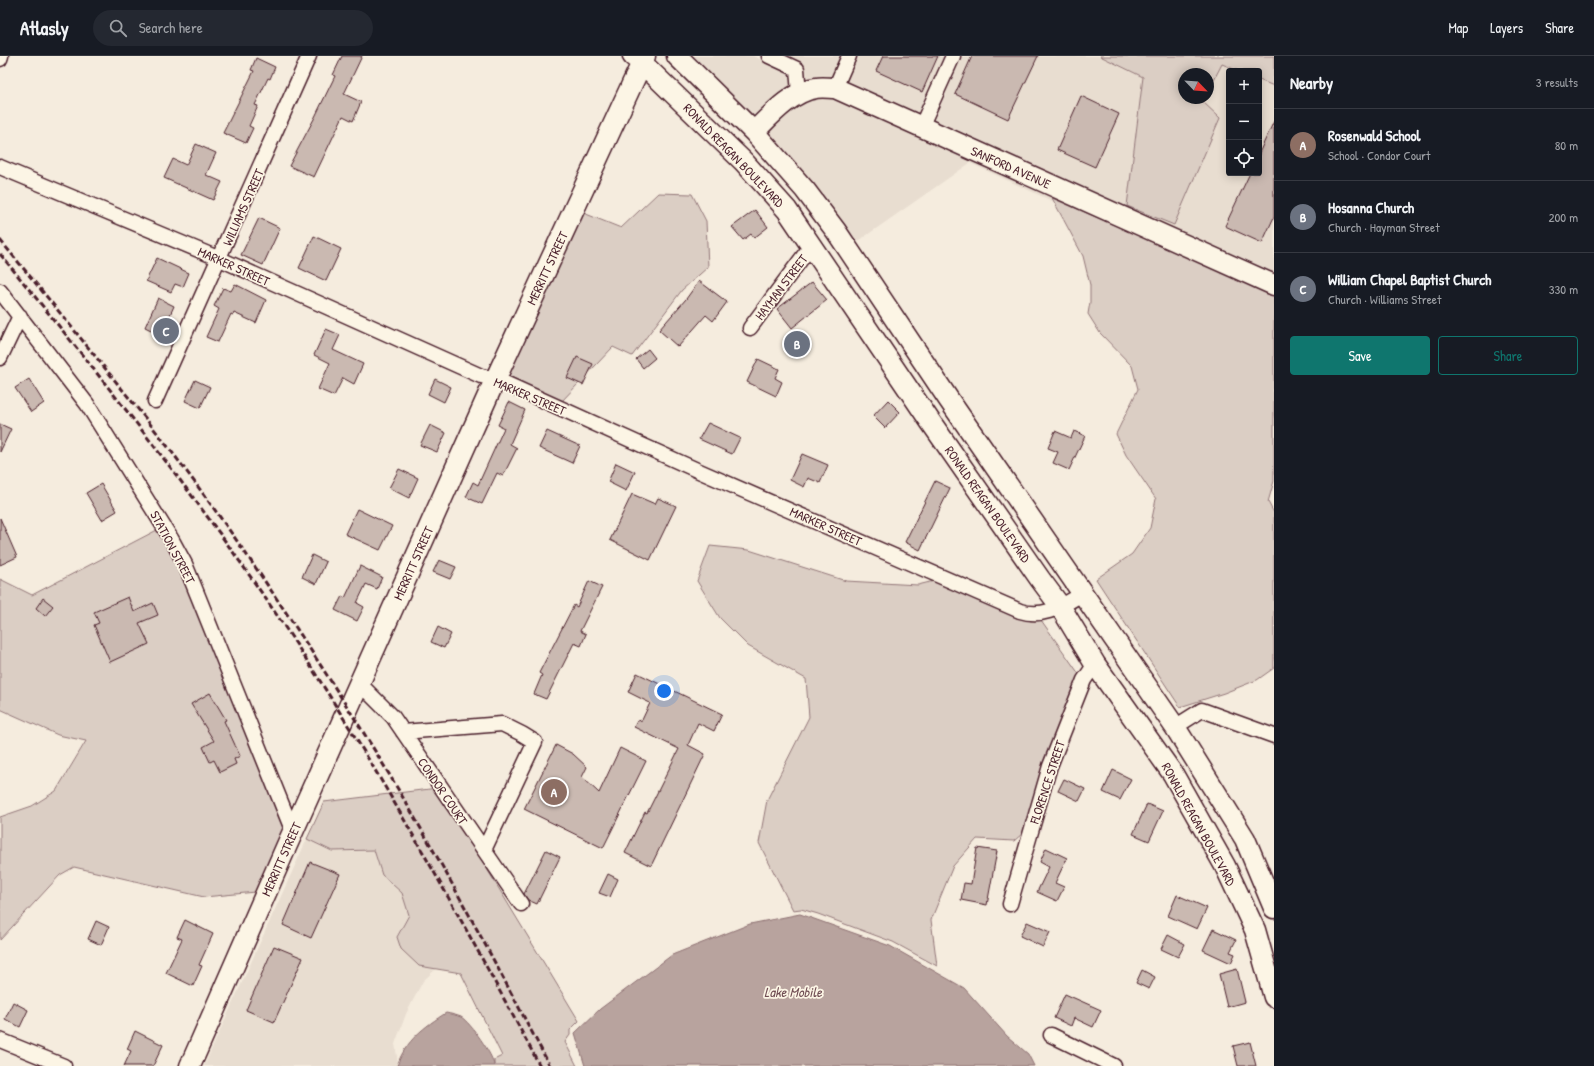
<!DOCTYPE html>
<html lang="en">
<head>
<meta charset="utf-8">
<style>
  body { margin:0; font-family:"Patrick Hand",sans-serif; background:#242831; color:#f1f3f6 }
  .controls { position:absolute; right:12px; top:12px; display:grid; overflow:hidden; border-radius:4px; box-shadow:0 2px 10px #0003 }
  .controls button { width:36px; height:36px; display:grid; place-items:center; padding:0; border:0; border-bottom:1px solid #363941; background:#171b24; color:#f1f3f6; font:20px sans-serif }
  .compass { position:absolute; left:1178px; top:12px; width:36px; height:36px; border-radius:50%; background:#171b24; box-shadow:0 2px 10px #0003; rotate:115deg }
  .you { position:absolute; left:664px; top:635px; width:14px; height:14px; margin:-10px; border:3px solid #fff; border-radius:50%; background:#1a73e8; box-shadow:0 0 0 6px #1a73e833 }
  .badge { display:grid; place-items:center; width:26px; height:26px; border-radius:50%; background:#0f766e; color:#fff; font-size:13px; font-weight:700 }
  .pin { position:absolute; translate:-50% -50%; border:2px solid #fff; box-shadow:0 1px 4px #0006 }
  .list { margin:0; padding:0; list-style:none }
  h2 { display:flex; justify-content:space-between; align-items:center; height:52px; margin:0; padding:0 16px; font-size:17px }
  h2 small { font-size:13px; font-weight:400; color:#9ea1a6 }
  .list li { display:grid; grid-template-columns:26px 1fr auto; gap:12px; align-items:center; box-sizing:border-box; height:72px; padding:0 16px; border-top:1px solid #363941 }
  .list b { display:block; font-size:15px; white-space:nowrap }
  .list p { margin:0; font-size:13px; white-space:nowrap; color:#9ea1a6 }
  .list em { font-size:13px; font-style:normal; color:#9ea1a6 }
  .actions { display:flex; gap:8px; padding:12px 16px }
  .actions a { flex:1; padding:9px 0; border:1px solid #0f766e; border-radius:4px; text-align:center; font-size:14px; color:#0f766e }
  .actions .main { background:#0f766e; color:#fff }
  .icon { flex:none; width:22px; height:22px; fill:none; stroke:currentColor; stroke-width:2; stroke-linecap:round; stroke-linejoin:round }
  .map { position:relative; flex:none; width:1274px; height:1010px; overflow:hidden }
  header { display:flex; align-items:center; gap:24px; box-sizing:border-box; height:56px; padding:0 20px; background:#171b24; border-bottom:1px solid #363941 }
  header strong { font-size:19px }
  nav { display:flex; gap:22px; margin-inline-start:auto; font-size:14px }
  .search { width:280px; height:36px; background:#242831; display:flex; align-items:center; gap:10px; box-sizing:border-box; padding:0 14px; border-radius:22px; color:#9ea1a6; font-size:15px }
  main { display:flex }
  aside { flex:1; background:#171b24 }
  .map>svg:first-child { display:block }
</style>
</head>
<body>
<header>
<strong>Atlasly</strong>
<div class="search"><svg class="icon" aria-label="search" viewBox="0 0 24 24"><circle cx="10" cy="10" r="6"/><path d="M15 15l6 6"/></svg>Search here</div>
<nav><a>Map</a><a>Layers</a><a>Share</a></nav>
</header>
<main>
<div class="map">
<svg width="1274" height="1010" viewBox="0 0 1274 1010">
  <rect width="100%" height="100%" fill="#f5ecde"/>
  <filter id="ink" filterUnits="userSpaceOnUse"><feTurbulence type="fractalNoise" baseFrequency=".025" numOctaves="2"/><feDisplacementMap in="SourceGraphic" scale="8" xChannelSelector="R" yChannelSelector="G"/><feConvolveMatrix kernelMatrix="1 2 1 2 8 2 1 2 1" color-interpolation-filters="sRGB"/></filter>
  <g filter="url(#ink)">
    <!-- built -->
    <path fill="#e8ddd0" d="M693,0H753L790,17L791,33L757,63Z
      M785,0H841L830,25L805,28L804,13L800,7Z
      M857,0H945L917,62L844,29Z
      M961,0H1099L1143,21L1127,150L1205,42H1208V35L1222,7L1239,15H1229V117H1259V24L1274,30V222L931,68Z
      M834,39L1270,237L1052,142V145L970,107L857,186L828,147L767,74L802,44Z
      M307,783L332,795L374,794L382,819L402,837L409,859L397,881L419,909L436,913L423,925L406,958L395,988L398,1007L397,1010H204Z"/>
    <!-- green -->
    <path fill="#dbcec4" stroke="#927678" d="M1100,0H1274V30L1259,24V15H1239L1222,8L1208,35V18H1184V42H1205L1203,46L1220,62L1174,169L1127,150L1143,21Z
      M658,137L692,138L706,165L708,211L682,234L632,300L613,291L561,346L515,325L510,321L508,315L581,156L621,172Z
      M1052,142L1267,235L1274,236V425L1268,446L1274,457V612L1257,624L1224,637L1180,651L1096,523L1132,498L1150,472L1156,443L1126,399L1116,378L1138,333L1132,310L1100,277L1088,258L1090,246V229L1083,200Z
      M157,474L178,511L228,631L284,773L280,780L256,836L204,841L74,811L60,819L0,884V761L32,750L56,735L86,685L58,679L0,653V523L32,539Z
      M710,490L749,494L846,525L918,529L934,525L1018,561L1031,565L1041,564L1079,618L1043,707L1023,777L1014,785L977,783L953,810L931,864L937,910L893,886L818,858L801,853L793,854L759,787L767,744L809,661L806,623L748,590L720,562L697,525Z
      M438,732L579,965L570,974V979L565,986L577,1010H494V1004L502,1000L461,917L419,910L401,893L397,881L409,859L402,837L382,819L374,794L332,795L307,783L324,746Z"/>
    <!-- water -->
    <path fill="#b8a39e" stroke="#8c6e70" d="M800,858L890,890L964,932L1007,980L1028,998L1034,1010H585L575,977L600,953L672,899L750,868Z
      M446,957C451,958 456,959 461,961C470,966 494,1000 494,1010H397C405,985 425,970 446,957Z"/>
    <!-- building -->
    <path fill="#cab9b1" stroke="#4a1f2b" d="M342,0H362L344,38L361,46L353,65L343,60L314,121L289,110L315,61L335,20L333,19Z
      M883,0H938L922,36L876,15Z
      M972,0H1038L1008,63L955,38Z
      M256,2L275,11L270,23L268,22L255,49L258,50L249,70L253,72L246,87L223,77L254,15L251,14Z
      M1081,40L1119,58L1095,111L1057,94Z
      M1274,65V161L1262,187L1225,170L1250,117H1259V97Z
      M196,88L216,97L206,119L222,126L213,144L164,122L173,103L186,109Z
      M755,154L768,171L754,182L751,178L743,184L732,171Z
      M259,162L280,172L263,209L241,199Z
      M314,180L341,193L326,225L299,212Z
      M157,202L189,217L183,231L175,228L171,236L146,225Z
      M699,225L727,246L713,265L706,259L678,291L659,274L686,243Z
      M812,226L827,244L792,272L777,253Z
      M235,228L266,244L256,267L234,257L233,259L231,258L218,286L206,281L219,253L214,250L223,232L231,235Z
      M158,242L174,250L161,279L145,271Z
      M326,273L340,279L333,294L363,308L354,328L343,322L334,340L318,333L330,307L314,299Z
      M648,293L655,302L643,312L636,303Z
      M577,301L593,308L583,329L567,322Z
      M758,303L779,313L775,322L782,326L776,340L747,326Z
      M29,323L44,347L31,356L15,332Z
      M435,323L451,331L444,346L428,338Z
      M195,324L210,331L200,352L185,345Z
      M888,344L900,356L885,372L873,360Z
      M509,346L525,354L510,388L517,392L503,420L497,417L482,448L466,441L473,426L478,429L504,372L498,369Z
      M708,367L740,382L732,398L699,383Z
      M0,368L11,373L0,396Z
      M430,369L446,377L437,396L420,389Z
      M547,375L580,390L572,407L539,392Z
      M1055,375L1071,382L1074,375L1085,380L1069,414L1053,407L1058,396L1048,392Z
      M802,398L828,409L820,427L808,422L804,431L790,424Z
      M616,407L635,416L626,435L608,426Z
      M399,413L418,422L409,442L389,432Z
      M935,425L950,432L920,494L905,486Z
      M101,428L117,455L102,464L86,437Z
      M632,438L655,448L658,442L676,450L650,504L610,484Z
      M357,453L392,470L380,494L345,478Z
      M0,462L17,501L0,509Z
      M312,499L326,506L316,528L302,521Z
      M439,504L456,511L450,523L433,516Z
      M360,510L382,521L377,533L366,528L357,547L364,551L357,565L335,554L342,540L345,542Z
      M589,525L602,531L580,575L586,578L581,590L574,587L546,643L534,638L542,619L539,617L574,549L577,551Z
      M128,541L134,556L153,547L158,559L139,567L149,588L110,606L94,569L99,567L94,556Z
      M43,542L53,550L45,560L36,552Z
      M438,571L451,578L444,592L431,586Z
      M637,617L722,658L714,675L698,667L688,689L705,698L651,810L625,797L645,756L647,757L679,693L634,671L637,665L642,664L650,647L628,636Z
      M210,637L226,664L224,665L240,700L234,703L236,708L220,716L214,704L210,706L203,691L214,685L191,648Z
      M556,689L573,698L587,711L582,721L599,737L620,692L646,705L603,792L524,753Z
      M1113,714L1131,723L1120,744L1103,736Z
      M1064,723L1085,733L1079,745L1058,735Z
      M1147,748L1163,755L1149,785L1133,778Z
      M977,792L997,795L987,849L961,844L964,827L971,828Z
      M1046,792L1067,802L1055,827L1064,831L1057,845L1037,836L1049,811L1040,806Z
      M546,794L560,801L537,848L528,844L524,838Z
      M310,806L340,818L311,882L283,869Z
      M608,818L618,823L610,841L599,837Z
      M1177,839L1207,852L1197,873L1168,860Z
      M185,864L213,878L199,909L202,910L193,930L166,917L182,883L177,881Z
      M96,865L109,871L101,889L88,883Z
      M1027,866L1050,876L1043,891L1020,880Z
      M1213,873L1236,884L1230,896L1235,898L1231,907L1203,894Z
      M1168,879L1185,888L1178,901L1161,893Z
      M274,890L303,902L274,966L246,954Z
      M1237,913L1245,946L1227,951L1219,918Z
      M1142,914L1155,921L1149,933L1136,927Z
      M1065,938L1101,954L1093,971L1074,962L1071,970L1054,962Z
      M13,946L28,954L20,971L5,963Z
      M135,975L163,989L153,1010H124L131,995L127,993Z
      M1250,986L1256,1010H1238L1233,990Z"/>
    <g fill="none" stroke-linecap="round" stroke-linejoin="round">
      <!-- street casing -->
      <g stroke="#4a1f2b" stroke-width="17">
        <path id="street" d="M769,0L797,13L799,37
          M0,3L1,0
          M835,32L849,0
          M921,71L953,0
          M0,111L220,203L481,320L496,323L699,415L1020,555C1045,563 1063,549 1084,537
          M0,235L87,348L172,484L185,508L198,540L293,776
          M750,272L811,190
          M0,302L20,260
          M155,345L309,0
          M359,627L393,661L521,848
          M1175,671L1202,654L1274,680
          M403,676L502,668L522,678L535,686L484,794
          M1010,848L1050,710L1084,624L1095,608
          M1051,979L1114,1010
          M0,984L64,1010"/>
      </g>
      <!-- secondary casing -->
      <g stroke="#4a1f2b" stroke-width="23">
        <path id="secondary" d="M633,0L642,7L744,106L787,154L930,365L1040,523L1060,550L1095,608L1173,718L1225,810L1255,874L1274,941
          M677,0L754,76L805,134L836,175L949,344L1175,671L1245,783L1274,852
          M754,76C770,60 792,35 816,32C822,31 829,32 835,32L1274,229
          M190,1010L287,789L490,335L645,0"/>
      </g>
      <!-- street -->
      <use href="#street" stroke="#fcf5e5" stroke-width="14"/>
      <!-- secondary -->
      <use href="#secondary" stroke="#fcf5e5" stroke-width="20"/>
      <!-- rail -->
      <path stroke="#4a1f2b" stroke-width="3" stroke-dasharray="6 3" stroke-linecap="butt" d="M0,184C53,248 106,313 158,378C225,464 287,556 346,649C421,765 485,888 550,1010
        M0,198C106,327 211,457 302,597C389,730 465,870 540,1010"/>
    </g>
  </g>
  <g text-anchor="middle" dominant-baseline="central" stroke-width="3.5" stroke-linejoin="round" paint-order="stroke">
    <!-- street labels -->
    <g font-size="13" fill="#4a1f2b" stroke="#fcf5e5">
      <text transform="translate(734 99) rotate(46)">RONALD REAGAN BOULEVARD</text>
      <text transform="translate(1011 111) rotate(24)">SANFORD AVENUE</text>
      <text transform="translate(243 151) rotate(-66)">WILLIAMS STREET</text>
      <text transform="translate(234 210) rotate(24)">MARKER STREET</text>
      <text transform="translate(547 212) rotate(-65)">MERRITT STREET</text>
      <text transform="translate(781 231) rotate(-53)">HAYMAN STREET</text>
      <text transform="translate(530 340) rotate(23)">MARKER STREET</text>
      <text transform="translate(988 448) rotate(55)">RONALD REAGAN BOULEVARD</text>
      <text transform="translate(826 470) rotate(24)">MARKER STREET</text>
      <text transform="translate(173 491) rotate(62)">STATION STREET</text>
      <text transform="translate(413 507) rotate(-66)">MERRITT STREET</text>
      <text transform="translate(1047 726) rotate(-72)">FLORENCE STREET</text>
      <text transform="translate(443 735) rotate(56)">CONDOR COURT</text>
      <text transform="translate(1199 768) rotate(61)">RONALD REAGAN BOULEVARD</text>
      <text transform="translate(281 803) rotate(-66)">MERRITT STREET</text>
    </g>
    <!-- water labels -->
    <g font-size="14" font-style="italic" fill="#704d53" stroke="#fcf5e5">
      <text x="793" y="935">Lake Mobile</text>
    </g>
  </g>
</svg>
<div class="controls">
<button>+</button>
<button>−</button>
<button><svg class="icon" aria-label="locate" viewBox="0 0 24 24"><circle cx="12" cy="12" r="6"/><path d="M12 2v4M12 18v4M2 12h4M18 12h4"/></svg></button>
</div>
<svg class="compass" viewBox="-18 -18 36 36"><path d="M0-13l5 13h-10z" fill="#e53935"/><path d="M0 13l5-13h-10z" fill="#9ea1a6"/></svg>
<div class="you"></div>
<div class="pin badge" style="left:554px;top:736px;background:#8d6e63">A</div>
<div class="pin badge" style="left:797px;top:288px;background:#6b7280">B</div>
<div class="pin badge" style="left:166px;top:275px;background:#6b7280">C</div>
</div>
<aside>
<h2>Nearby<small>3 results</small></h2>
<ul class="list">
<li><span class="badge" style="background:#8d6e63">A</span><div><b>Rosenwald School</b><p>School · Condor Court</p></div><em>80 m</em></li>
<li><span class="badge" style="background:#6b7280">B</span><div><b>Hosanna Church</b><p>Church · Hayman Street</p></div><em>200 m</em></li>
<li><span class="badge" style="background:#6b7280">C</span><div><b>William Chapel Baptist Church</b><p>Church · Williams Street</p></div><em>330 m</em></li>
</ul>
<div class="actions"><a class="main">Save</a><a>Share</a></div>
</aside>
</main>
</body>
</html>
